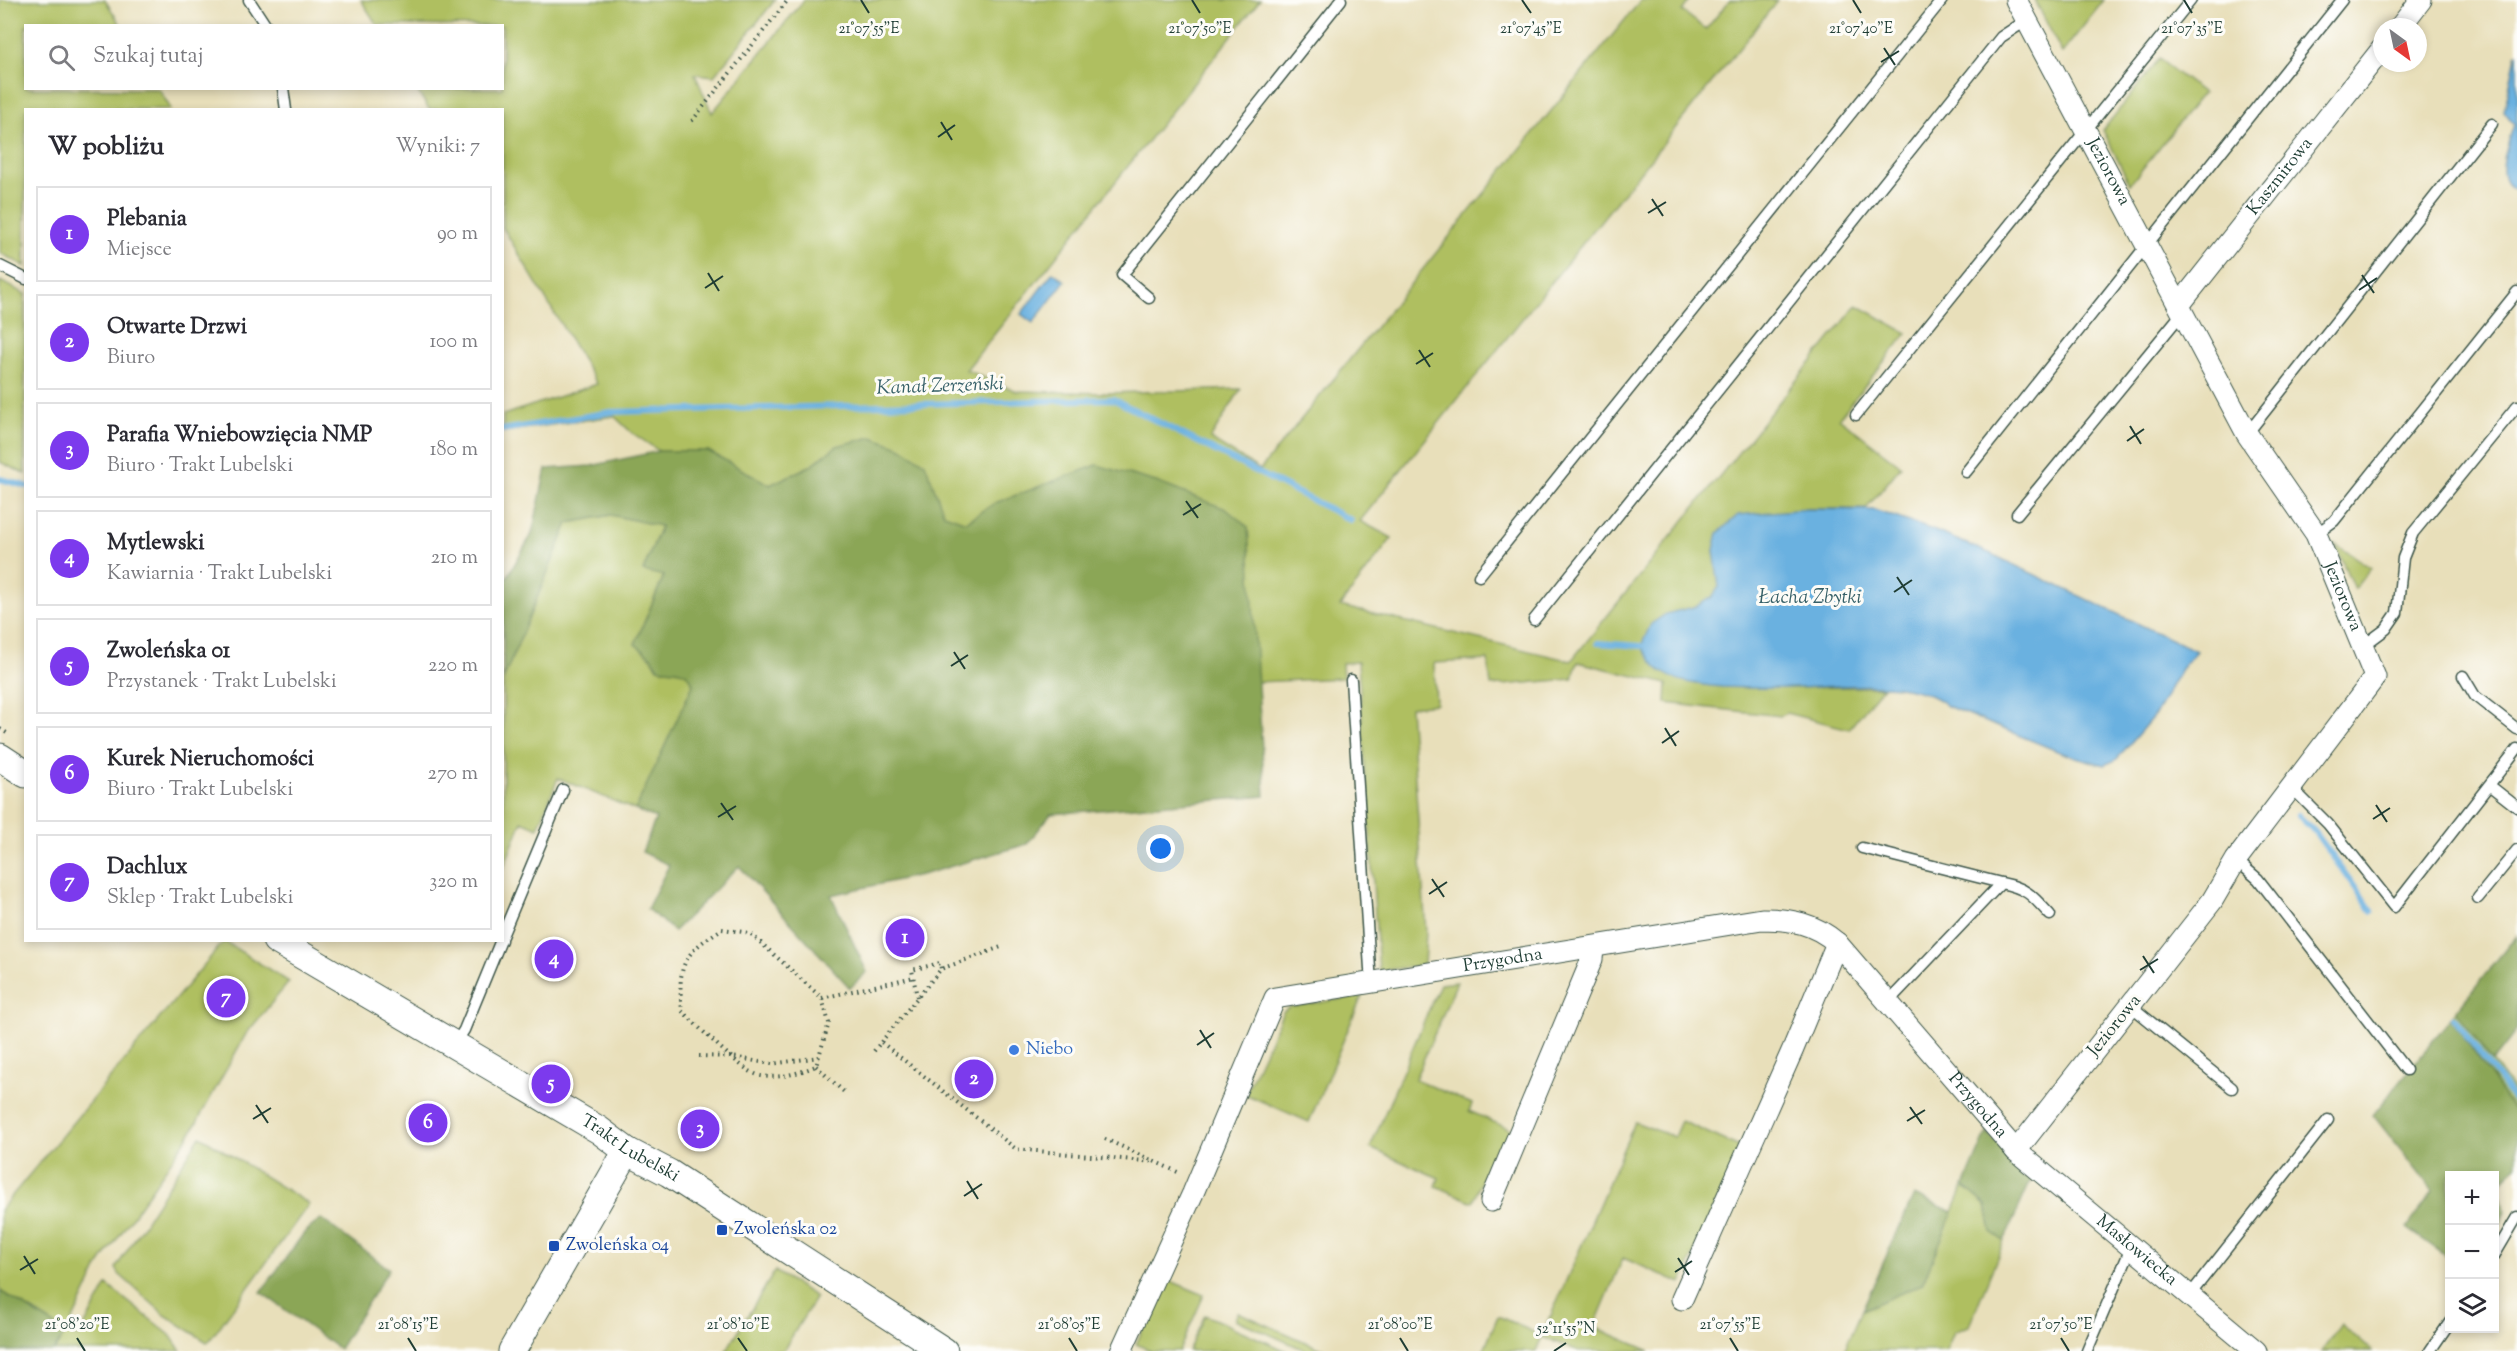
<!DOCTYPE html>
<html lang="pl">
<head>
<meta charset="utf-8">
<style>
  body { margin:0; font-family:"Sorts Mill Goudy",serif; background:#f7f7f7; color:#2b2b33 }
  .controls { position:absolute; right:18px; bottom:18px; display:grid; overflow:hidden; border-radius:0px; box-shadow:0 3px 9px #0003 }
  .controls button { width:54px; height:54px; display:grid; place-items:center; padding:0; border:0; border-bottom:2px solid #e1e1e2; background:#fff; color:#2b2b33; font:30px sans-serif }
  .compass { position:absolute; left:2373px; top:18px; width:54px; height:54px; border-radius:50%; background:#fff; box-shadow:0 3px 9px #0003; rotate:147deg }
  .you { position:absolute; left:1161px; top:849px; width:21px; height:21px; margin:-15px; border:4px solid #fff; border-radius:50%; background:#1a73e8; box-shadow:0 0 0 9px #1a73e833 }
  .badge { display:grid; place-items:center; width:39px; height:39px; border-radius:50%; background:#7c3aed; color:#fff; font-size:20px; font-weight:700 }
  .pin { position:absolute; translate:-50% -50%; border:3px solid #fff; box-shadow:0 2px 6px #0006 }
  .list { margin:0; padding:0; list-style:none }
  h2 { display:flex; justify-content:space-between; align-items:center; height:78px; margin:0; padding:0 24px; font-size:26px }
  h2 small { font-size:20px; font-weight:400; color:#7c7c81 }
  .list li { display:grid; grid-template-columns:39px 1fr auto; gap:18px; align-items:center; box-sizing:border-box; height:96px; margin:0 12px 12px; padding:0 12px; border:2px solid #e1e1e2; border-radius:0px }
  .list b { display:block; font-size:22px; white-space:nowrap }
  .list p { margin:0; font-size:20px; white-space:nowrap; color:#7c7c81 }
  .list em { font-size:20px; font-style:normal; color:#7c7c81 }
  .icon { flex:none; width:33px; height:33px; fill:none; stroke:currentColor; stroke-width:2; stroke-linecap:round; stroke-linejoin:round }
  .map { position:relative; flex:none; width:2517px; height:1351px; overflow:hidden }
  .search { position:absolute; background:#fff; box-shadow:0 3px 9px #0003; left:24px; top:24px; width:480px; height:66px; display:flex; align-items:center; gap:15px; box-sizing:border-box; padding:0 21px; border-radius:0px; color:#7c7c81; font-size:22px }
  .panel { position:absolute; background:#fff; box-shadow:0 3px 9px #0003; left:24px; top:108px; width:480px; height:834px; border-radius:0px }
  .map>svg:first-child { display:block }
</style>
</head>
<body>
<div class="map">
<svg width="2517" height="1351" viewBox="0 0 2517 1351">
  <rect width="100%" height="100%" fill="#fdfcf7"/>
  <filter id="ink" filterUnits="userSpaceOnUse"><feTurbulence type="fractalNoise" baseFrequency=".0167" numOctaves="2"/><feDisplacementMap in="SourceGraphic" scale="12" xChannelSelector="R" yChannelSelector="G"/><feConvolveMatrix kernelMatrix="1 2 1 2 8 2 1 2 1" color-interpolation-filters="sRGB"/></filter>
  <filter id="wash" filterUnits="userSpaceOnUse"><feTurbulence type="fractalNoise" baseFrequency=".008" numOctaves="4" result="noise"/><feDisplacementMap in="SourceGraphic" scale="24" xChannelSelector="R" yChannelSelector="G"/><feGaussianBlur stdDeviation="1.35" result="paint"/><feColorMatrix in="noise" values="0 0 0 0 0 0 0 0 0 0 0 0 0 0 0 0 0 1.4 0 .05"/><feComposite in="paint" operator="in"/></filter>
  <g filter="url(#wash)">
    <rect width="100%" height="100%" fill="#e8dfba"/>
    <!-- green -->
    <path fill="#afbf61" stroke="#677e4a" stroke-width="1.5" d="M0,0H105L121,25L26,26V88L159,89L171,109L26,110L25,266L0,253Z
      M361,0H775L714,76L695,74L712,113L804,0H1260L966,370L1016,391L1107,393L1241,389L1210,439L1260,470L1641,0H1690L1682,11L1706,29L1730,0H1778L1360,521L1392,538L1340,606L1571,661L1857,305L1907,333L1839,418L1901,466L1866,509H1807L1714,550C1715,560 1721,578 1719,587C1714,606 1682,610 1666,614L1740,688L1883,687L1849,729L1786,713L1781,716L1666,703L1667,684L1578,662L1572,679L1491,686L1488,660L1434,663L1436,704L1410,707L1426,932L1424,965L1379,971L1358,662L1342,663L1343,678L1257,682L1247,527L995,503L966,522L944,514L934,491L837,446L810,466L770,485L708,451H659L631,432L614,416L503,432V415L597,384L503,228L502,110L429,109L416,89L502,88V26L377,25Z
      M2035,0H2104L2062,53Z
      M2159,59L2203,93L2130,184L2103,130Z
      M0,281L25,294V474L0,462Z
      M611,515L661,526L643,571L664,575L635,644L651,657L658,668C672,671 689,667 693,685L635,810L558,778L538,828L522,821L503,869V680L568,523Z
      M2335,544L2371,568L2354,589Z
      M224,941L289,982L246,1034L192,1131L99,1265L67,1332L78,1337L107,1285L170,1335L181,1351H54L66,1332L0,1291V1210Z
      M1457,982L1415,1079L1472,1104L1469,1111L1512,1130L1493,1170L1484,1173L1473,1202L1436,1186L1439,1178L1370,1148L1440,984Z
      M1362,996L1309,1122L1245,1094L1283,1012L1289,1007Z
      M2456,1011L2517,1096V1115L2451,1018Z
      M1681,1121L1742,1148L1681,1283L1623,1258L1594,1327L1650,1351H1579L1542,1337L1536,1351H1483L1498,1316L1542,1336L1635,1122L1674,1137Z
      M200,1136L309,1204L210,1340L207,1342L165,1315L119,1274L116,1268Z
      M1964,1186L1986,1205L1991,1232L2004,1241L1969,1326L1954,1332L1946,1351H1844L1862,1310L1922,1284Z
      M775,1271L816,1297L783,1351H726Z
      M1166,1279L1204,1295L1179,1351H1151L1136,1344Z
      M1238,1312L1326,1351H1307L1235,1319Z
      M1205,1315L1287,1351H1188Z
      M2341,1324L2372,1351H2322Z"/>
    <!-- forest -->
    <path fill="#8ba657" stroke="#557246" stroke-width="1.5" d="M872,437L900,447L925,463L944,514L966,522L995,503L1097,465L1156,482L1226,509L1248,527L1265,796L1051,814L1027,844L925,874L831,895L867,972L850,988L739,866L674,931L647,909L669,865L642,852L656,818L635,810L693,685C689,667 672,671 658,668L651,657L635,644L664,576L643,571L661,526L611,515L568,523L503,680V584L532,534L546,469L591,466L659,451H708L770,485L810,466L837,446Z
      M2517,935V1030L2492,1062L2456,1011Z
      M2451,1018L2517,1115V1167L2502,1181L2498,1189L2505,1210L2495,1240L2494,1176H2450L2449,1258L2407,1228L2433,1191L2373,1115Z
      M1987,1132L2032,1178L2004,1241L1991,1232L1986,1205L1964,1186Z
      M1914,1195L1953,1212L1922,1284L1862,1310Z
      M321,1219L389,1269L339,1349L261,1292L304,1233Z
      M0,1291L66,1332L54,1351H0Z"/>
    <!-- water -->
    <path fill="#6ab1e0" stroke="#44778a" stroke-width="1.5" d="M2517,52V186L2515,189C2491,182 2510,140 2514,124L2504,111Z
      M1053,272L1065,281L1033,323L1021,314Z
      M1807,509L1874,510L1930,529L1989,553L2196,651L2181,669L2156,713L2116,760L2104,765L2062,753L1947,706C1913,675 1834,688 1791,688C1768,689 1745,688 1722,687C1701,685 1674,683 1657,668C1651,662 1646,653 1641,646L1651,624L1666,614L1697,606L1712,597L1719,587L1714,550L1718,533L1738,515Z"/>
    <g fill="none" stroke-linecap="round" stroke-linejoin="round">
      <!-- stream -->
      <path stroke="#6ab1e0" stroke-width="6" d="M502,430L611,412L1113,399L1351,520
        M0,479L26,486
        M1598,643L1641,646
        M2298,815L2315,832L2372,911
        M2454,1018L2517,1104"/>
    </g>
  </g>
  <g filter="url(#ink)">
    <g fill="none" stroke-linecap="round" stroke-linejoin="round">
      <!-- service casing -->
      <g stroke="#3d5548" stroke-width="13">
        <path id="service" d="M249,0L266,26
          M283,88L286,110
          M0,266L26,279
          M1149,298L1122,275L1341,0
          M1856,415L2191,0
          M2247,434L2492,124
          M1966,472L2342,0
          M2017,514L2183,312
          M2316,534L2334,521L2517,292
          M1479,576L1942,0
          M1534,620L2001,37L2027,20
          M2363,646L2386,629L2397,613L2403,558L2413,533L2517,406
          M2463,676L2475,696L2517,729
          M1351,680L1371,984
          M2489,785L2517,807
          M2291,787L2328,824L2394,907L2517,749
          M1862,848L2001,883
          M2236,860L2258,879L2406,1070
          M2478,898L2517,850
          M502,936L563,790
          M1889,1001L2001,883C2027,888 2033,896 2050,915
          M2131,1006L2232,1088
          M455,1044L464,1030L501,940
          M2494,1256L2517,1217
          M2189,1296L2328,1120
          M2087,1351L2131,1248
          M2430,1351L2450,1322"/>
      </g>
      <!-- minor casing -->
      <g stroke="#3d5548" stroke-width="23">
        <g id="minor">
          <path id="s1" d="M2016,0L2247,434L2316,534L2375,677L2236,860L2212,901L2016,1151"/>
          <path d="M2400,27L2421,0"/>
          <path id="s2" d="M2180,304L2382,49"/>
          <path d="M1491,1201L1592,959L1593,949"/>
          <path d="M1682,1299L1793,1049L1837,943"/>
          <path id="s3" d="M1121,1351L1193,1193L1275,998L1762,919C1791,919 1814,923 1837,943L2016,1151L2256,1351"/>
        </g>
      </g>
      <!-- tertiary casing -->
      <g stroke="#3d5548" stroke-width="29">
        <g id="tertiary">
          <path d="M0,757L26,774"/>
          <path id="s4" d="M276,940L599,1130L627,1151L669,1173L944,1351"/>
          <path d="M512,1351L627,1151"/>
        </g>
      </g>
      <!-- path -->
      <path stroke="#3d5548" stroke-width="4" stroke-dasharray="1.5 4.5" stroke-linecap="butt" d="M692,121L788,0
        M0,729L10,735
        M722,929L750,933L822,998L829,1023L816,1066C798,1073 781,1079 761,1076C743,1073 697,1025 682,1011C677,965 683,953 722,929Z
        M917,997L912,970L940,963L941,969
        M822,998L914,977
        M881,1042L941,969L1004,946
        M874,1051L881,1042L1016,1149L1154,1162
        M699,1056L732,1057L772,1064L819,1057
        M816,1066L844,1092
        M1105,1139L1180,1173"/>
      <!-- service -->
      <use href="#service" stroke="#fff" stroke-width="10"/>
      <!-- minor -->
      <use href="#minor" stroke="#fff" stroke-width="21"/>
      <!-- tertiary -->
      <use href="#tertiary" stroke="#fff" stroke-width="27"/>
    </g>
  </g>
  <!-- ticks -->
  <path fill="none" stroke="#1f3d34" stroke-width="2" d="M861,0L869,13M1192,0L1200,13M1522,0L1531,13M1853,0L1861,13M2184,0L2192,13M1884,48L1895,65M1881,62L1899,51M941,122L952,140M938,137L955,125M1652,199L1663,216M1648,213L1666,202M708,273L719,291M2362,275L2374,293M705,288L723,276M2359,290L2377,278M1419,350L1430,367M1416,364L1433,353M2130,426L2141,444M2127,441L2144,429M1186,501L1198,518M1183,515L1201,504M1897,577L1909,595M1894,592L1912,580M954,652L965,669M951,666L968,655M1665,728L1676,746M1662,743L1679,731M721,803L733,820M2376,805L2387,822M718,817L736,806M2373,819L2390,808M1432,879L1444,897M1429,894L1447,882M2143,956L2154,973M2140,970L2158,959M1200,1030L1211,1048M1197,1045L1214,1033M256,1105L268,1123M1910,1107L1922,1124M253,1119L271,1108M1907,1121L1925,1110M967,1181L978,1199M964,1196L982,1184M24,1256L35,1274M1678,1258L1689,1275M20,1270L38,1259M1675,1272L1692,1261M77,1338L85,1351M408,1338L416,1351M738,1338L747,1351M1069,1338L1077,1351M1400,1338L1408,1351M1730,1338L1738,1351M2061,1338L2069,1351M1554,1351L1566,1343"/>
  <!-- markers -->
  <circle fill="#3f7fe0" stroke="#fdfcf7" stroke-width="2" cx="1014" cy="1050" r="6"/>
  <g fill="#1a4fb4" stroke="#fdfcf7" stroke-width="2">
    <rect x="716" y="1224" width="12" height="12" rx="3"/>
    <rect x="548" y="1240" width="12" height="12" rx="3"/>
  </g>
  <g text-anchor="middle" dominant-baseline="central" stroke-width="6" stroke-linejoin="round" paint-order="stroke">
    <!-- street labels -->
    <g font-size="18" fill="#1f3d34" stroke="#fdfcf7">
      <text stroke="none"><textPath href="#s1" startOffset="195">Jeziorowa</textPath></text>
      <text stroke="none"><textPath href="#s2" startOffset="162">Kaszmirowa</textPath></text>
      <text stroke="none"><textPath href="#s1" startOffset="681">Jeziorowa</textPath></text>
      <text stroke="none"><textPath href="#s3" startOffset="616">Przygodna</textPath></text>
      <text transform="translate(2115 1026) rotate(-51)">Jeziorowa</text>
      <text stroke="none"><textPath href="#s3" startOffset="1174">Przygodna</textPath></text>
      <text stroke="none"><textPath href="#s4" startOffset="411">Trakt Lubelski</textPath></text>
      <text stroke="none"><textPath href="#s3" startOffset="1390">Masłowiecka</textPath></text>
    </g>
    <!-- shop labels -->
    <g font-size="18" fill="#366cbe" stroke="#fdfcf7" text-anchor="start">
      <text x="1026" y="1050">Niebo</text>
    </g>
    <!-- transit labels -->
    <g font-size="18" fill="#164399" stroke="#fdfcf7" text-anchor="start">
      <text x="734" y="1230">Zwoleńska 02</text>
      <text x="566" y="1246">Zwoleńska 04</text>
    </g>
    <!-- water labels -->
    <g font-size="20" font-style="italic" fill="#366068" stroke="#fdfcf7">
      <text transform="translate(940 387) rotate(-2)">Kanał Zerzeński</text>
      <text x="1810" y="598">Łacha Zbytki</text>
    </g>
  </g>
  <g font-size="15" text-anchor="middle" fill="#1f3d34" stroke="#fdfcf7" stroke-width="6" stroke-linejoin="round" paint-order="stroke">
    <text x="869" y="33">21°07'55"E</text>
    <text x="1200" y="33">21°07'50"E</text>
    <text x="1531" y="33">21°07'45"E</text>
    <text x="1861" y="33">21°07'40"E</text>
    <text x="2192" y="33">21°07'35"E</text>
    <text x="77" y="1329">21°08'20"E</text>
    <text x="408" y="1329">21°08'15"E</text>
    <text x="738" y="1329">21°08'10"E</text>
    <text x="1069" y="1329">21°08'05"E</text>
    <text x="1400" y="1329">21°08'00"E</text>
    <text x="1730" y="1329">21°07'55"E</text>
    <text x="2061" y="1329">21°07'50"E</text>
    <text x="1566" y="1333">52°11'55"N</text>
  </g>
</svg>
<div class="controls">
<button>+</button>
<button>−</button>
<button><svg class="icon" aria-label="layers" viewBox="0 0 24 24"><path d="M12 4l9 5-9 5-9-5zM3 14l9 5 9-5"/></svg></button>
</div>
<svg class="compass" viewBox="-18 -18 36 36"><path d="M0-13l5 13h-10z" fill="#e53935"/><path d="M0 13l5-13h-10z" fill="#7c7c81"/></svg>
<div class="you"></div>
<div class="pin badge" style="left:905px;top:938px">1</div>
<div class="pin badge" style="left:974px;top:1079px">2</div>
<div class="pin badge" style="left:700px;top:1129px">3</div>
<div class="pin badge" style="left:554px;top:959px">4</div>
<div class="pin badge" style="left:551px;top:1084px">5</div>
<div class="pin badge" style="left:428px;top:1123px">6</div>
<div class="pin badge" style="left:226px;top:998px">7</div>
<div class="search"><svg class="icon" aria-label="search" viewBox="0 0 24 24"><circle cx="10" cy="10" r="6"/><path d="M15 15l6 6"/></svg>Szukaj tutaj</div>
<section class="panel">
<h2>W pobliżu<small>Wyniki: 7</small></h2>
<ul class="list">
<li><span class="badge">1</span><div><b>Plebania</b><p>Miejsce</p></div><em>90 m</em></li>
<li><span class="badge">2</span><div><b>Otwarte Drzwi</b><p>Biuro</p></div><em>100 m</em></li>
<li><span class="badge">3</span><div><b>Parafia Wniebowzięcia NMP</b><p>Biuro · Trakt Lubelski</p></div><em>180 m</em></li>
<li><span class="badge">4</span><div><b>Mytlewski</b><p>Kawiarnia · Trakt Lubelski</p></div><em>210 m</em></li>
<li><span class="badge">5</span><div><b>Zwoleńska 01</b><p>Przystanek · Trakt Lubelski</p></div><em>220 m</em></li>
<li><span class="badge">6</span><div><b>Kurek Nieruchomości</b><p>Biuro · Trakt Lubelski</p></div><em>270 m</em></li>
<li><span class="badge">7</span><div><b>Dachlux</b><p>Sklep · Trakt Lubelski</p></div><em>320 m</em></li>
</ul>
</section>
</div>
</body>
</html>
